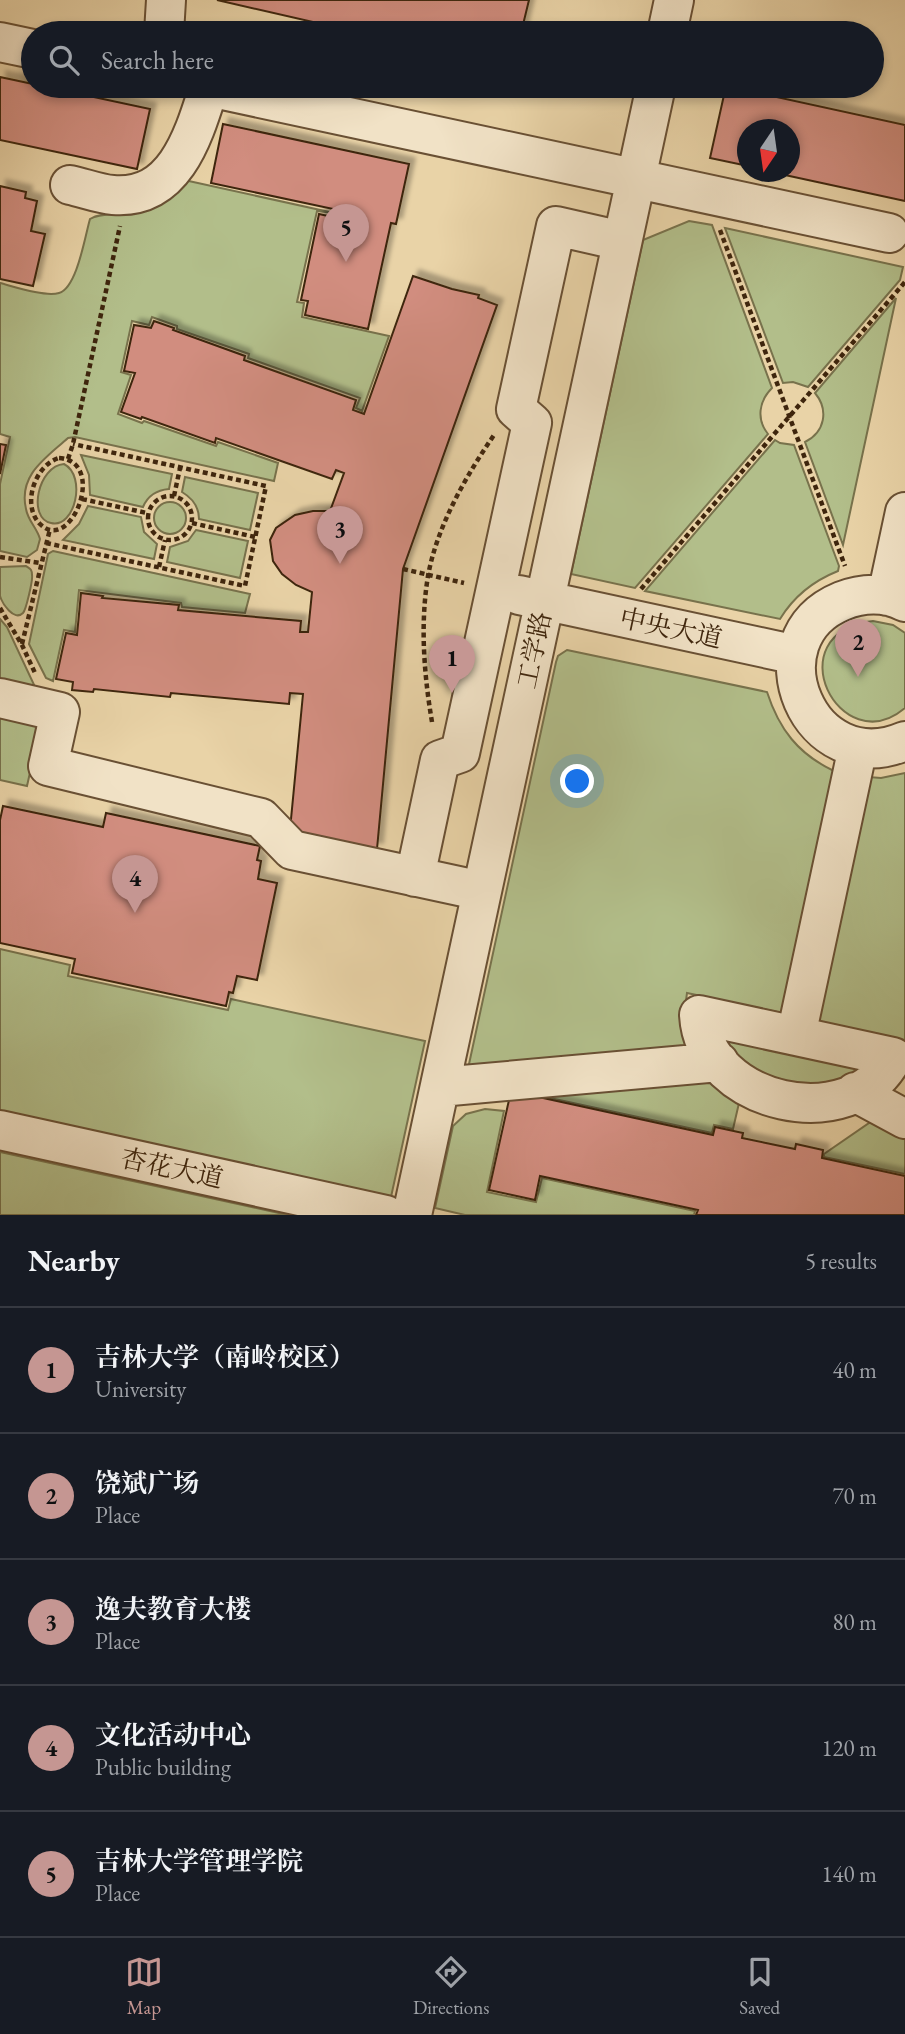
<!DOCTYPE html>
<html lang="en">
<head>
<meta charset="utf-8">
<style>
  body { margin:0; font-family:"EB Garamond","Noto Serif SC",serif; background:#20242c; color:#f1f3f6 }
  .compass { position:absolute; left:737px; top:119px; width:63px; height:63px; border-radius:50%; background:#171b24; box-shadow:0 4px 10px #0003; rotate:193deg }
  .you { position:absolute; left:578px; top:782px; width:24px; height:24px; margin:-18px; border:5px solid #fff; border-radius:50%; background:#1a73e8; box-shadow:0 0 0 10px #1a73e833 }
  .badge { display:grid; place-items:center; width:46px; height:46px; border-radius:50%; background:#c59692; color:#111; font-size:23px; font-weight:700 }
  .pin { position:absolute; translate:-50% -58px; filter:drop-shadow(0 2px 4px #0008) }
  .pin::after { content:''; position:absolute; top:37px; width:24px; height:21px; background:inherit; clip-path:polygon(0 0,100% 0,50% 100%) }
  .list { margin:0; padding:0; list-style:none }
  h2 { display:flex; justify-content:space-between; align-items:center; height:91px; margin:0; padding:0 28px; font-size:30px }
  h2 small { font-size:23px; font-weight:400; color:#9ea1a6 }
  .list li { display:grid; grid-template-columns:46px 1fr auto; gap:21px; align-items:center; box-sizing:border-box; height:126px; padding:0 28px; border-top:2px solid #363941 }
  .list b { display:block; font-size:26px; white-space:nowrap }
  .list p { margin:0; font-size:23px; white-space:nowrap; color:#9ea1a6 }
  .list em { font-size:23px; font-style:normal; color:#9ea1a6 }
  .icon { flex:none; width:38px; height:38px; fill:none; stroke:currentColor; stroke-width:2; stroke-linecap:round; stroke-linejoin:round }
  .map { position:relative; flex:none; width:905px; height:1215px; overflow:hidden }
  .search { position:absolute; background:#171b24; box-shadow:0 4px 10px #0003; left:21px; right:21px; top:21px; height:77px; display:flex; align-items:center; gap:18px; box-sizing:border-box; padding:0 24px; border-radius:38px; color:#9ea1a6; font-size:26px }
  .sheet { height:721px; background:#171b24 }
  nav { display:flex; justify-content:space-around; align-items:center; box-sizing:border-box; height:98px; border-top:2px solid #363941; background:#171b24; font-size:19px; color:#9ea1a6 }
  nav a { display:grid; justify-items:center; gap:4px }
  nav .on { color:#c59692 }
  .map>svg:first-child { display:block }
</style>
</head>
<body>
<div class="map">
<svg width="905" height="1215" viewBox="0 0 905 1215">
  <defs>
    <filter id="shadow"><feDropShadow dx="6" dy="-6" stdDeviation="2" flood-color="#0004"/></filter>
  </defs>
  <rect width="100%" height="100%" fill="#e9d3a7"/>
  <filter id="stains"><feTurbulence type="fractalNoise" baseFrequency=".00286" numOctaves="4"/><feColorMatrix values="0 0 0 0 .2 0 0 0 0 .09 0 0 0 0 .02 0 0 0 .5 -.17"/></filter>
  <radialGradient id="worn" r=".72"><stop offset=".6" stop-color="#630" stop-opacity="0"/><stop offset="1" stop-color="#630" stop-opacity=".3"/></radialGradient>
  <!-- green -->
  <path fill="#b2be8a" stroke="#78724c" stroke-width="2" d="M175,178L334,213L317,211L297,302L304,303L302,317L389,336L362,411L356,408L360,398L248,358L249,354L177,329V326L152,317L149,325L132,321L121,372L131,375L118,414L142,423L144,421L216,446L218,442L278,463L274,481L75,437L68,438C46,458 18,475 26,509C28,521 37,528 40,539L37,550L27,557L0,551V484L10,437L0,434V283C15,287 45,297 59,293C77,288 85,236 90,219C103,211 120,217 134,211C149,204 163,188 175,178Z
    M689,221L712,225L772,388C759,401 756,419 768,434L635,588L571,574L643,240Z
    M725,228L903,267L900,280L808,387L793,382L783,383Z
    M896,298L843,545L805,442C825,432 829,410 815,393Z
    M775,440L780,443L794,445L839,566L838,571C813,581 794,596 780,619L645,591Z
    M81,455L172,474L169,489C157,490 148,495 143,507L90,495L89,475Z
    M64,464C87,476 75,529 51,523C27,518 38,466 64,464Z
    M185,477L258,493L250,530L199,519C199,506 192,498 182,492Z
    M154 518a16 16 0 1 1 32 0a16 16 0 1 1-32 0Z
    M88,506L141,517L144,532L157,544L154,559L63,540L79,524Z
    M196,530L248,541L240,578L167,562L170,547L188,541Z
    M53,551L250,594L245,613L182,607L181,603L79,590L75,632L64,630L53,681L46,678L29,644L48,554Z
    M26,566C30,569 32,569 32,575C33,580 26,610 23,613C14,622 2,603 0,596C0,587 0,576 0,567Z
    M0,619L7,627L36,689L0,681Z
    M873,621L893,625L905,633V708C840,763 774,633 873,621Z
    M567,650L767,692C779,729 798,754 834,771L782,1013L687,993L685,1008L699,1057L466,1078L556,662L558,656Z
    M0,714L41,723L27,786L0,780Z
    M905,773V1040L817,1021L869,777L881,778Z
    M0,949L70,965L68,976L228,1010L231,999L425,1041L391,1197L0,1111Z
    M723,1038L863,1068L834,1084L784,1086L742,1063Z
    M708,1079L723,1093L739,1103L733,1129L714,1125L712,1133L536,1095Z
    M485,1109L504,1111L487,1192L536,1202L542,1178L695,1211L694,1215H465L435,1208L453,1126L466,1114Z
    M872,1121L905,1138V1174L824,1157V1154Z
    M0,1152L288,1215H0Z"/>
  <!-- building -->
  <path fill="#d18d7f" stroke="#3e250d" stroke-width="2" filter="url(#shadow)" d="M217,0H529L521,33H361Z
    M0,77L150,109L137,169L0,140Z
    M726,86L905,125V201L771,172H790V130H748V166L710,158Z
    M223,124L409,164L396,224L391,223L368,329L305,315L308,301L301,300L319,214L337,218L338,210L211,183Z
    M0,186L26,192L25,198L37,201L31,231L45,234L33,286L0,279Z
    M413,276L452,289L479,295L478,298L497,305L403,569L377,849L289,840L303,694L290,693L289,704L171,693L170,697L94,689L93,692L72,690L73,682L56,679L66,633L77,635L81,593L103,596L102,598L179,605L178,610L301,621L300,632H308L312,592L296,585L282,574L273,561L270,540L276,528L295,515L313,511H330L344,473L336,470L332,479L216,438L215,443L142,417L141,419L121,412L135,373L124,371L134,325L151,328L154,321L174,328L173,330L245,356L244,360L356,400L353,410L364,414Z
    M0,444L6,445L0,474Z
    M3,806L103,827L106,813L260,846L257,860L261,861L258,879L277,883L257,980L237,976L233,993L229,992L226,1006L72,973L75,959L0,943V820Z
    M511,1091L713,1135L715,1127L743,1133L742,1138L795,1149L796,1144L823,1150L822,1158L905,1176V1215H696L698,1210L540,1176L535,1200L489,1190Z"/>
  <g fill="none" stroke-linecap="round" stroke-linejoin="round">
    <!-- minor casing -->
    <g stroke="#695034" stroke-width="42">
      <path id="minor" d="M164,33L166,0
        M667,33L674,0
        M0,42L33,49
        M204,86L889,233
        M70,185C84,188 99,194 113,195C176,200 194,134 209,87
        M519,595L797,655
        M887,596L905,512
        M905,602C885,592 862,593 842,601C750,639 809,782 905,741
        M0,698L60,712L48,766L261,818L292,850L482,891
        M415,877L440,760L460,753L532,423L516,409L556,226L622,241
        M699,1015L893,1057C852,1138 704,1104 699,1015Z
        M796,1036L858,747
        M440,1087L719,1062
        M855,1092L905,1119
        M0,1130L386,1215
        M412,1215L656,86"/>
    </g>
    <!-- path -->
    <path stroke="#3e250d" stroke-width="4.5" stroke-dasharray="5 3.5" stroke-linecap="butt" d="M720,230L845,566
      M59,458C108,461 71,555 40,524C21,505 35,465 59,458Z
      M68,459L73,444L120,226
      M148 518a22 22 0 1 1 44 0a22 22 0 1 1-44 0Z
      M174,496L180,468
      M82,499L147,513
      M192,523L255,537
      M46,543L245,586L266,486L73,444
      M0,557L40,563
      M159,567L165,540
      M403,569L464,583
      M641,589L905,282
      M0,608L22,645L35,673
      M22,644L50,529
      M432,722C424,675 420,624 428,576C437,526 466,476 494,435"/>
    <!-- minor -->
    <use href="#minor" stroke="#f1e2c6" stroke-width="38"/>
  </g>
  <g text-anchor="middle" dominant-baseline="central" stroke-width="5" stroke-linejoin="round" paint-order="stroke">
    <!-- street labels -->
    <g font-size="26" fill="#3e250d" stroke="#f1e2c6">
      <text transform="translate(671 628) rotate(12)">中央大道</text>
      <text transform="translate(534 650) rotate(-78)">工学路</text>
      <text transform="translate(172 1168) rotate(12)">杏花大道</text>
    </g>
  </g>
  <rect width="100%" height="100%" filter="url(#stains)"/>
  <rect width="100%" height="100%" fill="url(#worn)"/>
</svg>
<svg class="compass" viewBox="-18 -18 36 36"><path d="M0-13l5 13h-10z" fill="#e53935"/><path d="M0 13l5-13h-10z" fill="#9ea1a6"/></svg>
<div class="you"></div>
<div class="pin badge" style="left:452px;top:693px">1</div>
<div class="pin badge" style="left:858px;top:677px">2</div>
<div class="pin badge" style="left:340px;top:564px">3</div>
<div class="pin badge" style="left:135px;top:913px">4</div>
<div class="pin badge" style="left:346px;top:262px">5</div>
<div class="search"><svg class="icon" aria-label="search" viewBox="0 0 24 24"><circle cx="10" cy="10" r="6"/><path d="M15 15l6 6"/></svg>Search here</div>
</div>
<section class="sheet">
<h2>Nearby<small>5 results</small></h2>
<ul class="list">
<li><span class="badge">1</span><div><b>吉林大学（南岭校区）</b><p>University</p></div><em>40 m</em></li>
<li><span class="badge">2</span><div><b>饶斌广场</b><p>Place</p></div><em>70 m</em></li>
<li><span class="badge">3</span><div><b>逸夫教育大楼</b><p>Place</p></div><em>80 m</em></li>
<li><span class="badge">4</span><div><b>文化活动中心</b><p>Public building</p></div><em>120 m</em></li>
<li><span class="badge">5</span><div><b>吉林大学管理学院</b><p>Place</p></div><em>140 m</em></li>
</ul>
</section>
<nav>
<a class="on"><svg class="icon" aria-label="map" viewBox="0 0 24 24"><path d="M3 6l6-2 6 2 6-2v14l-6 2-6-2-6 2zM9 4v14M15 6v14"/></svg>Map</a>
<a><svg class="icon" aria-label="directions" viewBox="0 0 24 24"><path d="M12 3l9 9-9 9-9-9zM9 14v-3h6M13 9l2 2-2 2"/></svg>Directions</a>
<a><svg class="icon" aria-label="saved" viewBox="0 0 24 24"><path d="M7 4h10v16l-5-4-5 4z"/></svg>Saved</a>
</nav>
</body>
</html>
